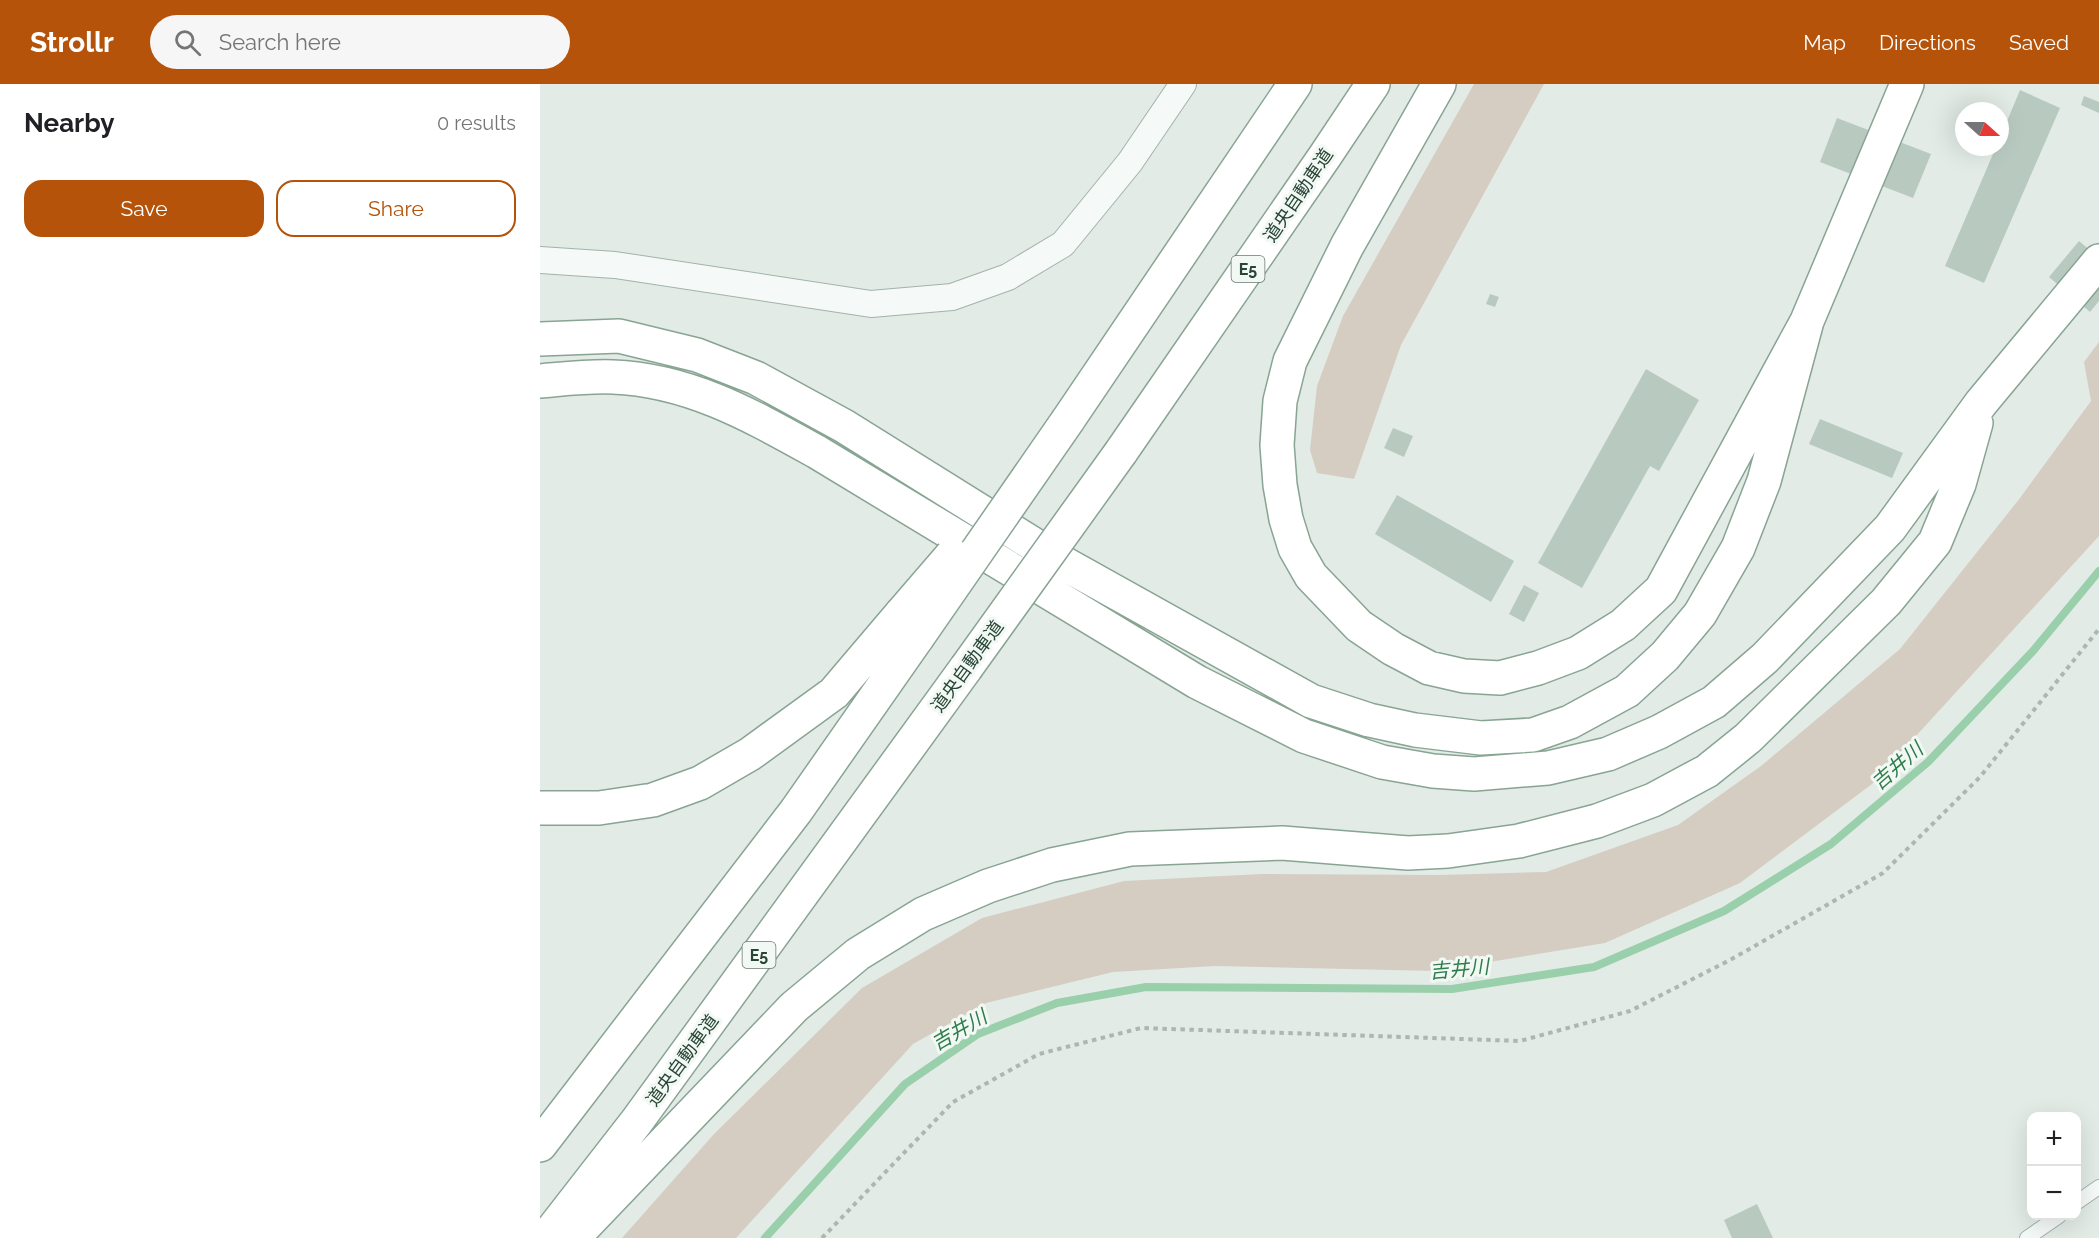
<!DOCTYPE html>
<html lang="en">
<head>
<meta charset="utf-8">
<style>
  body { margin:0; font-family:Raleway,"Noto Sans JP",sans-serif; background:#f6f6f6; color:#202124 }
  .controls { position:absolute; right:18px; bottom:18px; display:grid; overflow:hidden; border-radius:12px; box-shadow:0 6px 24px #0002 }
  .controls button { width:54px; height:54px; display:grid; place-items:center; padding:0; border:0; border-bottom:2px solid #e0e0e0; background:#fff; color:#202124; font:30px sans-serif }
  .compass { position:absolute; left:1415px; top:18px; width:54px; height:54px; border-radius:50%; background:#fff; box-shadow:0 6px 24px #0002; rotate:111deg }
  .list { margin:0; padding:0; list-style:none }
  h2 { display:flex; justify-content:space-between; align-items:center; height:78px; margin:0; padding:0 24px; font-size:26px }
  h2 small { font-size:20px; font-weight:400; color:#757577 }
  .actions { display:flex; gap:12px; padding:18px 24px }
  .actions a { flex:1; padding:14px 0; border:2px solid #b45309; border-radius:18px; text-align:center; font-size:21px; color:#b45309 }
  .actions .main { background:#b45309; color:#fff }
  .icon { flex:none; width:33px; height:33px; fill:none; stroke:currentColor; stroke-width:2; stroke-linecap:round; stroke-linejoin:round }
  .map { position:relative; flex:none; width:1559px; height:1154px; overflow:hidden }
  header { display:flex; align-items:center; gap:36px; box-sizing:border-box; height:84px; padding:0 30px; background:#b45309; color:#fff }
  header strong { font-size:28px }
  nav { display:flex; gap:33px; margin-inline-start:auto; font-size:21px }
  .search { width:420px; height:54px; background:#f6f6f6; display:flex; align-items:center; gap:15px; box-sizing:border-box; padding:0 21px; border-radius:33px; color:#757577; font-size:22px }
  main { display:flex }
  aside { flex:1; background:#fff }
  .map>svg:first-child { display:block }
</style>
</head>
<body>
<header>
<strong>Strollr</strong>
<div class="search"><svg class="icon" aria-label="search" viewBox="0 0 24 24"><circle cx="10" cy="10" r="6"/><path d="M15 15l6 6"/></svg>Search here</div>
<nav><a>Map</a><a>Directions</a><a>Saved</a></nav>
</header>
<main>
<aside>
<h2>Nearby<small>0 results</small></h2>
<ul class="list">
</ul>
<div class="actions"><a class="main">Save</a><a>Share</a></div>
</aside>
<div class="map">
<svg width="1559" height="1154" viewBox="0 0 1559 1154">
  <rect width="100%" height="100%" fill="#e2ebe6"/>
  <!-- green -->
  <path fill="#d6cdc2" d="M934,0H1004L861,261L814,395L777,389L770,366L777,302L803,232Z
    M1559,258V452L1332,700L1200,799L1065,859L895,887L675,882L573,888L446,919L373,960L196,1154H82L174,1050L322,904L442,834L584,797L721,790L899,791L1006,788L1138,741L1221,682L1360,565L1480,414L1551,317L1544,278Z"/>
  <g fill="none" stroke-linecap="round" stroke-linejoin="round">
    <!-- stream -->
    <path stroke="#9acfab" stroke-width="8" d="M225,1154L365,1000L438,950L517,919L606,903L912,905L1054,883L1184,827L1291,760L1388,678L1493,567L1559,487"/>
  </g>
  <!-- building -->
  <path fill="#b8cac0" d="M1480,6L1520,24L1444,199L1405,182L1456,63H1460V54Z
    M1544,12L1559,18V29L1541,21Z
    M1297,34L1391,70L1373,114L1280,78Z
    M1539,157L1559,174V217L1550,228L1509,193Z
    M950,210L959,213L955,223L946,220Z
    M1106,285L1159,316L1119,387L1110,382L1042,504L998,479Z
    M1280,335L1363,369L1352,394L1269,360Z
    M853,344L873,352L864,373L844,364Z
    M857,411L974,477L951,518L835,450Z
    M984,501L999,509L984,538L969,530Z
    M1217,1120L1233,1154H1192L1184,1136Z"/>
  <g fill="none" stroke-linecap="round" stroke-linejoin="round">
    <!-- service casing -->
    <g stroke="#a3b3aa" stroke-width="16">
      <path id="service" d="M1536,1119L1559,1103
        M1487,1154L1519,1132"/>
    </g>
    <!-- minor casing -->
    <g stroke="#a3b3aa" stroke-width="28">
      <path id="minor" d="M0,176L75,181L331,220L412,213L468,193L523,160L590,78L643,0"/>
    </g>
    <!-- motorway casing -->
    <g stroke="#88a493" stroke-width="36">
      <path id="motorway" d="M899,0L807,162L750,277L740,317L737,361L740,401L746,435L755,464L771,492L819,542L853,565L889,584L924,592L960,594L998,584L1038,569L1083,541L1121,506L1267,237L1367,0
        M0,255L79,252L157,271L216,294L304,342L525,480L771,617L829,636L875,646L941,654L993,651L1030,638L1087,607L1125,572L1160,530L1198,464L1224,397L1267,237
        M0,297C24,295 49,292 73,293C150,296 212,332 277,368L657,598L764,652L842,678L893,687L934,690L1008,684L1068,670L1119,648L1174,618L1225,574L1350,444L1441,319L1559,177
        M528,336L755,0
        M581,368L785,72L833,0
        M0,724H59L113,716L160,699L210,670L294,609L362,529
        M0,1061L256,727L377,554
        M6,1154L97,1037L426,584
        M33,1154L254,923L318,870L383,830L448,802L512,781L590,765L742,759L868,769L908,767L979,757L1057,737L1113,716L1167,687L1208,654L1346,518L1395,458L1419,400L1436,339"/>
    </g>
    <!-- path -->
    <path stroke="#abb8b1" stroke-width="4" stroke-dasharray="4.5 4.5" stroke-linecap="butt" d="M282,1154L413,1018L499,970L601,944L980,957L1090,927L1190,876L1343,789L1440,693L1559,545"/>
    <!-- service -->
    <use href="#service" stroke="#f5f9f7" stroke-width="14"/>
    <!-- minor -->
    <use href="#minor" stroke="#f5f9f7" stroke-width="26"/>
    <!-- motorway -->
    <use href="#motorway" stroke="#fff" stroke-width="33"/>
    <!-- motorway-bridge casing -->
    <g stroke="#88a493" stroke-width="36" stroke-linecap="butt">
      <path id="motorway-bridge" d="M362,529L412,471
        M377,554L528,336
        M426,584L581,368"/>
    </g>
    <!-- motorway-bridge -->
    <use href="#motorway-bridge" stroke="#fff" stroke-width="33"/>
  </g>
  <g text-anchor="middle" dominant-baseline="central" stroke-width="6" stroke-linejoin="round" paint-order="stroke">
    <!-- shield labels -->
    <g fill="#f2f8f4" stroke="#657b6e" stroke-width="1.5">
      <rect x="691.5" y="172" width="33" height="26" rx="4.5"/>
      <rect x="202.5" y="858" width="33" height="26" rx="4.5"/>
    </g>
    <g font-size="16" font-weight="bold" fill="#284535">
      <text x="708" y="185">E5</text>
      <text x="219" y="871">E5</text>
    </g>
    <!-- street labels -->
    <g font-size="18" fill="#284535" stroke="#f2f8f4">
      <text transform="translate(758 111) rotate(-56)">道央自動車道</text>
      <text transform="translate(427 582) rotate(-54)">道央自動車道</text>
      <text transform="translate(142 976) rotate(-54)">道央自動車道</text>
    </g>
    <!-- water labels -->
    <g font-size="20" font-style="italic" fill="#2e7d4b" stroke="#f2f8f4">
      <text transform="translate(1357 682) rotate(-41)">吉井川</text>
      <text transform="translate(919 885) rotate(-5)">吉井川</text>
      <text transform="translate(419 946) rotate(-30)">吉井川</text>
    </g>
  </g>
</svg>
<div class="controls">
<button>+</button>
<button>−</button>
</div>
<svg class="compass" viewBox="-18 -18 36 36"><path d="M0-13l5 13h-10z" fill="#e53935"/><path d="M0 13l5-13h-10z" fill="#757577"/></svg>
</div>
</main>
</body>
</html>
